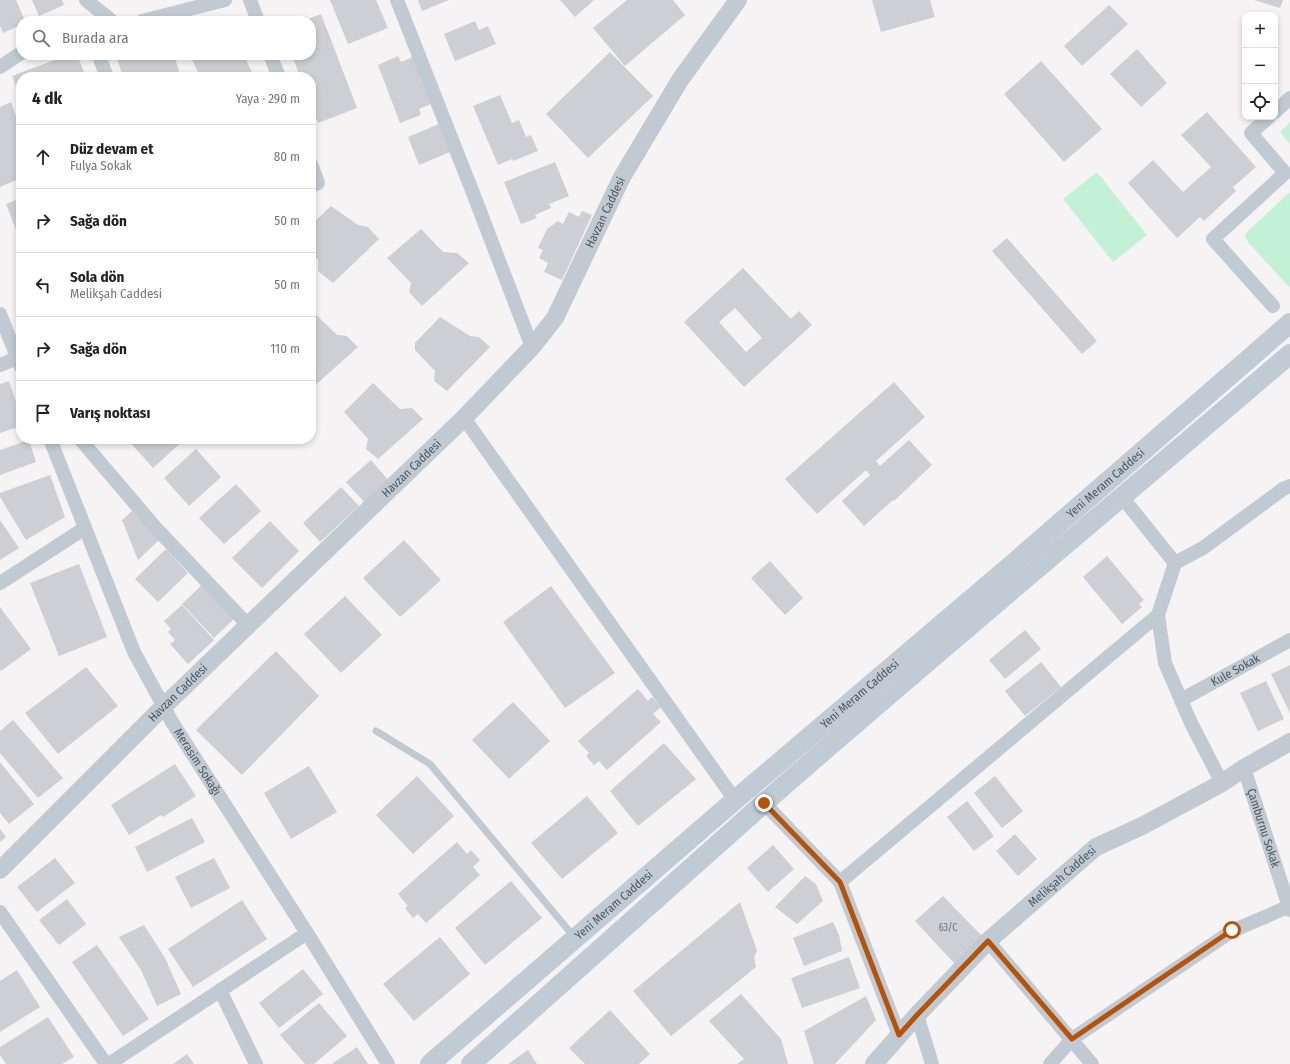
<!DOCTYPE html>
<html lang="tr">
<head>
<meta charset="utf-8">
<style>
  body { margin:0; font-family:"Fira Sans Condensed",sans-serif; background:#f2f2f2; color:#222 }
  .controls { position:absolute; right:12px; top:12px; display:grid; overflow:hidden; border-radius:8px; box-shadow:0 2px 6px #0003 }
  .controls button { width:36px; height:36px; display:grid; place-items:center; padding:0; border:0; border-bottom:1px solid #e0e0e0; background:#fff; color:#222; font:20px sans-serif }
  .stop { position:absolute; width:12px; height:12px; margin:-9px; border:3px solid #b45309; border-radius:50%; background:#fff }
  .stop.end { background:#b45309; border-color:#fff; box-shadow:0 1px 4px #0008 }
  .list { margin:0; padding:0; list-style:none }
  h2 { display:flex; justify-content:space-between; align-items:center; height:52px; margin:0; padding:0 16px; font-size:17px }
  h2 small { font-size:13px; font-weight:400; color:#767676 }
  .list li { display:grid; grid-template-columns:26px 1fr auto; gap:12px; align-items:center; box-sizing:border-box; height:64px; padding:0 16px; border-top:1px solid #e0e0e0 }
  .list b { display:block; font-size:15px; white-space:nowrap }
  .list p { margin:0; font-size:13px; white-space:nowrap; color:#767676 }
  .list em { font-size:13px; font-style:normal; color:#767676 }
  .icon { flex:none; width:22px; height:22px; fill:none; stroke:currentColor; stroke-width:2; stroke-linecap:round; stroke-linejoin:round }
  .map { position:relative; flex:none; width:1290px; height:1064px; overflow:hidden }
  .search { position:absolute; background:#fff; box-shadow:0 2px 6px #0003; left:16px; top:16px; width:300px; height:44px; display:flex; align-items:center; gap:10px; box-sizing:border-box; padding:0 14px; border-radius:16px; color:#767676; font-size:15px }
  .panel { position:absolute; background:#fff; box-shadow:0 2px 6px #0003; left:16px; top:72px; width:300px; height:372px; border-radius:16px }
  .map>svg:first-child { display:block }
</style>
</head>
<body>
<div class="map">
<svg width="1290" height="1064" viewBox="0 0 1290 1064">
  <rect width="100%" height="100%" fill="#f5f3f3"/>
  <!-- green -->
  <path fill="#c3f1d5" d="M1290,122V144L1280,132Z
    M1097,172L1147,235L1113,262L1063,199Z
    M1290,192V286L1289,287L1248,242L1245,236L1247,232Z"/>
  <!-- building -->
  <path fill="#cdcfd5" fill-rule="evenodd" d="M0,0H16L25,21H21V25L3,33L0,26Z
    M32,0H62L64,5L39,16Z
    M330,0H376L388,28L348,44Z
    M418,0H449L422,11Z
    M560,0H594L575,17Z
    M627,0H673L685,15L625,66L593,28Z
    M872,0H930L935,17L881,32Z
    M1254,0H1283L1280,8Z
    M1109,5L1128,24L1082,66L1064,46Z
    M321,14L357,108L318,123L311,106V77H300L292,55H311V21H303Z
    M475,21L479,30L488,26L496,44L455,61L444,34Z
    M1137,49L1167,83L1141,107L1110,74Z
    M610,52L653,96L588,158L546,114Z
    M68,55H77L86,77H21V101L12,76Z
    M116,55H174L181,77H123Z
    M190,55H244L254,77H200Z
    M398,56L401,62L413,57L431,104L419,109L421,115L400,123L378,65Z
    M1041,61L1102,129L1064,162L1004,94Z
    M500,95L512,123L519,120L526,137L531,135L538,151L513,161L512,159L498,165L473,106Z
    M11,102L21,131V178L0,187V107Z
    M1207,112L1256,167L1233,187L1236,191L1204,221L1200,217L1177,238L1128,183L1153,160L1183,192L1211,167L1181,135Z
    M439,124L450,152L419,165L408,137Z
    M555,162L569,196L549,204L551,208L535,215L537,218L521,224L504,182Z
    M21,198V230L17,232L6,204Z
    M331,206L358,225L368,227L379,239L333,283L318,271V260L311,251V225Z
    M582,211L592,215L562,280L544,272L548,263L539,258L543,250L538,248L547,229L558,221L563,224L569,212L579,217Z
    M421,229L443,252L457,253L469,263L422,306L409,292L411,283L387,258Z
    M1007,238L1097,341L1082,354L992,251Z
    M743,268L791,319L799,311L812,325L744,387L684,322ZM735,308L762,338L746,352L719,322Z
    M311,310L337,335L347,336L358,347L311,389Z
    M440,317L470,336L479,337L490,347L447,391L434,381L435,371L415,350V343Z
    M9,381L21,417V426L0,433V384Z
    M894,382L925,417L876,461L880,466L909,440L932,465L894,501L893,500L864,526L842,501L870,475L866,470L817,514L785,479Z
    M373,383L400,409L412,408L423,419L378,459L366,449L368,439L344,412Z
    M131,439H185L153,468L129,441Z
    M29,440L36,462L0,475V450Z
    M196,449L221,477L189,506L164,478Z
    M371,460L389,481L364,502L346,482Z
    M50,475L65,517L26,540L0,497V493Z
    M236,484L261,511L224,544L199,518Z
    M341,487L359,506L320,542L303,523Z
    M132,511L159,540L138,560L122,520Z
    M0,520L19,548L0,560Z
    M270,521L299,551L262,588L232,558Z
    M404,540L441,580L400,617L363,578Z
    M166,549L188,573L158,602L135,579Z
    M1107,556L1144,600L1139,604L1142,607L1122,624L1083,577Z
    M770,561L803,598L785,615L751,578Z
    M79,564L107,637L59,656L30,583Z
    M203,584L235,618L214,638L182,604Z
    M551,586L615,673L565,708L503,622Z
    M345,596L382,635L341,673L304,634Z
    M182,605L214,640L188,664L170,644L175,640L168,632L171,629L164,621Z
    M0,607L31,649L1,671L0,669Z
    M1025,630L1041,649L1005,679L989,660Z
    M276,651L319,696L242,775L196,730Z
    M1041,662L1061,687L1025,716L1005,691Z
    M1290,665V713L1271,674Z
    M86,667L118,706L58,754L25,713Z
    M1266,681L1284,719L1258,731L1240,693Z
    M638,689L648,701L652,697L661,707L653,714L661,722L607,770L599,761L594,765L586,756L589,753L578,741Z
    M513,702L550,741L509,779L472,740Z
    M13,720L63,778L38,798L0,753V731Z
    M664,743L696,779L638,826L610,791Z
    M0,762L34,804L9,824L0,813Z
    M175,764L196,796L163,817L161,815L129,835L111,805Z
    M309,766L337,812L291,839L264,793Z
    M417,776L454,816L413,854L376,815Z
    M995,776L1023,811L1002,828L974,793Z
    M587,796L618,833L562,879L531,843Z
    M967,801L994,836L974,851L947,817Z
    M192,818L205,842L147,872L135,847Z
    M0,829L6,837L0,842Z
    M1015,834L1037,859L1018,876L996,851Z
    M457,842L467,854L471,850L480,860L473,867L480,875L426,923L418,914L413,918L405,908L408,906L398,894Z
    M773,845L794,869L768,892L747,868Z
    M55,858L75,883L37,912L17,887Z
    M214,858L230,888L191,908L175,877Z
    M805,876L816,884L823,901L797,924L775,907Z
    M511,881L542,918L485,965L455,928Z
    M943,896L982,936L955,964L915,921Z
    M67,899L86,924L59,945L39,920Z
    M242,900L267,939L193,987L168,949Z
    M740,902L757,951L754,957L756,967L671,1036L633,991Z
    M833,922L839,935L842,951L804,966L793,938Z
    M144,925L165,958L181,994L157,1006L141,970L119,937Z
    M440,937L470,974L414,1021L383,984Z
    M97,945L149,1019L123,1036L72,962Z
    M849,957L860,988L802,1008L791,978Z
    M303,969L323,994L279,1028L259,1003Z
    M17,970L40,1007L0,1032V981Z
    M741,994L781,1039L788,1064H737L744,1059L709,1021Z
    M866,996L876,1020L835,1064H814L804,1031Z
    M319,1003L347,1036L314,1064H305L280,1035Z
    M610,1010L650,1054L639,1064H585L569,1048Z
    M48,1017L74,1057L62,1064H6L0,1055V1047Z
    M357,1047L368,1064H333V1063Z
    M528,1050L537,1064H508Z
    M187,1054L194,1064H173Z"/>
  <g fill="none" stroke-linecap="round" stroke-linejoin="round">
    <!-- service -->
    <path stroke="#c1cad2" stroke-width="7" d="M376,731L430,764L575,938"/>
    <!-- minor -->
    <g stroke="#c1cad2" stroke-width="14">
      <path d="M86,0L112,21"/>
      <path d="M250,0L258,21"/>
      <path d="M397,0L473,193L532,347"/>
      <path d="M142,21L225,0"/>
      <path d="M102,55L100,59L107,77"/>
      <path d="M270,55L279,77"/>
      <path d="M0,67L21,53"/>
      <path d="M1275,112L1290,98"/>
      <path d="M1269,117L1251,133L1285,173L1213,239L1273,306"/>
      <path d="M311,164L318,183L311,186"/>
      <path d="M0,314L21,367"/>
      <path d="M0,365L17,358"/>
      <path d="M464,418L735,800"/>
      <path id="s1" d="M50,439L134,652L172,722L307,933L388,1064"/>
      <path d="M80,439L155,527L248,625"/>
      <path d="M1122,497L1175,563L1158,615L1165,663L1191,723L1222,783"/>
      <path d="M1175,563L1203,548L1283,489L1290,486"/>
      <path d="M0,583L85,528"/>
      <path id="s2" d="M1181,700L1290,640"/>
      <path id="s3" d="M1244,768L1290,910"/>
      <path d="M764,803L840,882L899,1035"/>
      <path d="M840,882L1158,615"/>
      <path d="M0,912L106,1064"/>
      <path d="M988,941L1092,1064"/>
      <path d="M220,990L256,1064"/>
      <path d="M917,1015L932,1064"/>
      <path d="M109,1064L307,933"/>
      <path d="M1050,1064L1072,1039L1232,931L1290,906"/>
    </g>
    <!-- tertiary -->
    <g stroke="#c1cad2" stroke-width="18">
      <path id="s4" d="M0,870L163,707L464,418L532,347L555,318L622,177L680,80L738,0"/>
      <path id="s5" d="M874,1064L917,1015L988,941L1096,847L1142,826L1222,783L1244,768L1290,742"/>
    </g>
    <!-- secondary -->
    <g stroke="#c1cbd6" stroke-width="20">
      <path id="s6" d="M430,1064L735,800L1016,561L1290,323"/>
      <path d="M471,1064C568,977 666,890 764,803C937,651 1115,504 1290,354"/>
    </g>
  </g>
  <g fill="none" stroke-linecap="round" stroke-linejoin="round">
    <!-- route -->
    <path stroke="#b45309" stroke-width="5" d="M764,803L840,882L899,1035L917,1015L988,941L1072,1039L1232,930"/>
  </g>
  <g text-anchor="middle" dominant-baseline="central" stroke-width="3" stroke-linejoin="round" paint-order="stroke">
    <!-- number labels -->
    <g font-size="10" fill="#6b747e">
      <text x="948" y="928">63/C</text>
    </g>
    <!-- street labels -->
    <g font-size="12" fill="#4a5661" stroke="#fff">
      <text stroke="none"><textPath href="#s4" startOffset="900">Havzan Caddesi</textPath></text>
      <text stroke="none"><textPath href="#s4" startOffset="575">Havzan Caddesi</textPath></text>
      <text stroke="none"><textPath href="#s6" startOffset="891">Yeni Meram Caddesi</textPath></text>
      <text stroke="none"><textPath href="#s2" startOffset="62">Kule Sokak</textPath></text>
      <text stroke="none"><textPath href="#s4" startOffset="251">Havzan Caddesi</textPath></text>
      <text stroke="none"><textPath href="#s6" startOffset="567">Yeni Meram Caddesi</textPath></text>
      <text stroke="none"><textPath href="#s1" startOffset="356">Merasim Sokağı</textPath></text>
      <text stroke="none"><textPath href="#s3" startOffset="63">Çamburnu Sokak</textPath></text>
      <text stroke="none"><textPath href="#s5" startOffset="266">Melikşah Caddesi</textPath></text>
      <text stroke="none"><textPath href="#s6" startOffset="243">Yeni Meram Caddesi</textPath></text>
    </g>
  </g>
</svg>
<div class="controls">
<button>+</button>
<button>−</button>
<button><svg class="icon" aria-label="locate" viewBox="0 0 24 24"><circle cx="12" cy="12" r="6"/><path d="M12 2v4M12 18v4M2 12h4M18 12h4"/></svg></button>
</div>
<div class="stop" style="left:1232px;top:930px"></div>
<div class="stop end" style="left:764px;top:803px"></div>
<div class="search"><svg class="icon" aria-label="search" viewBox="0 0 24 24"><circle cx="10" cy="10" r="6"/><path d="M15 15l6 6"/></svg>Burada ara</div>
<section class="panel">
<h2>4 dk<small>Yaya · 290 m</small></h2>
<ul class="list">
<li><svg class="icon" aria-label="ahead" viewBox="0 0 24 24"><path d="M12 20V5M6 11l6-6 6 6"/></svg><div><b>Düz devam et</b><p>Fulya Sokak</p></div><em>80 m</em></li>
<li><svg class="icon" aria-label="right" viewBox="0 0 24 24"><path d="M7 20v-9h11M14 6l5 5-5 5"/></svg><div><b>Sağa dön</b></div><em>50 m</em></li>
<li><svg class="icon" aria-label="left" viewBox="0 0 24 24"><path d="M17 20v-9H6M10 6l-5 5 5 5"/></svg><div><b>Sola dön</b><p>Melikşah Caddesi</p></div><em>50 m</em></li>
<li><svg class="icon" aria-label="right" viewBox="0 0 24 24"><path d="M7 20v-9h11M14 6l5 5-5 5"/></svg><div><b>Sağa dön</b></div><em>110 m</em></li>
<li><svg class="icon" aria-label="arrive" viewBox="0 0 24 24"><path d="M6 21V4h12l-3 4 3 4H6"/></svg><div><b>Varış noktası</b></div></li>
</ul>
</section>
</div>
</body>
</html>
